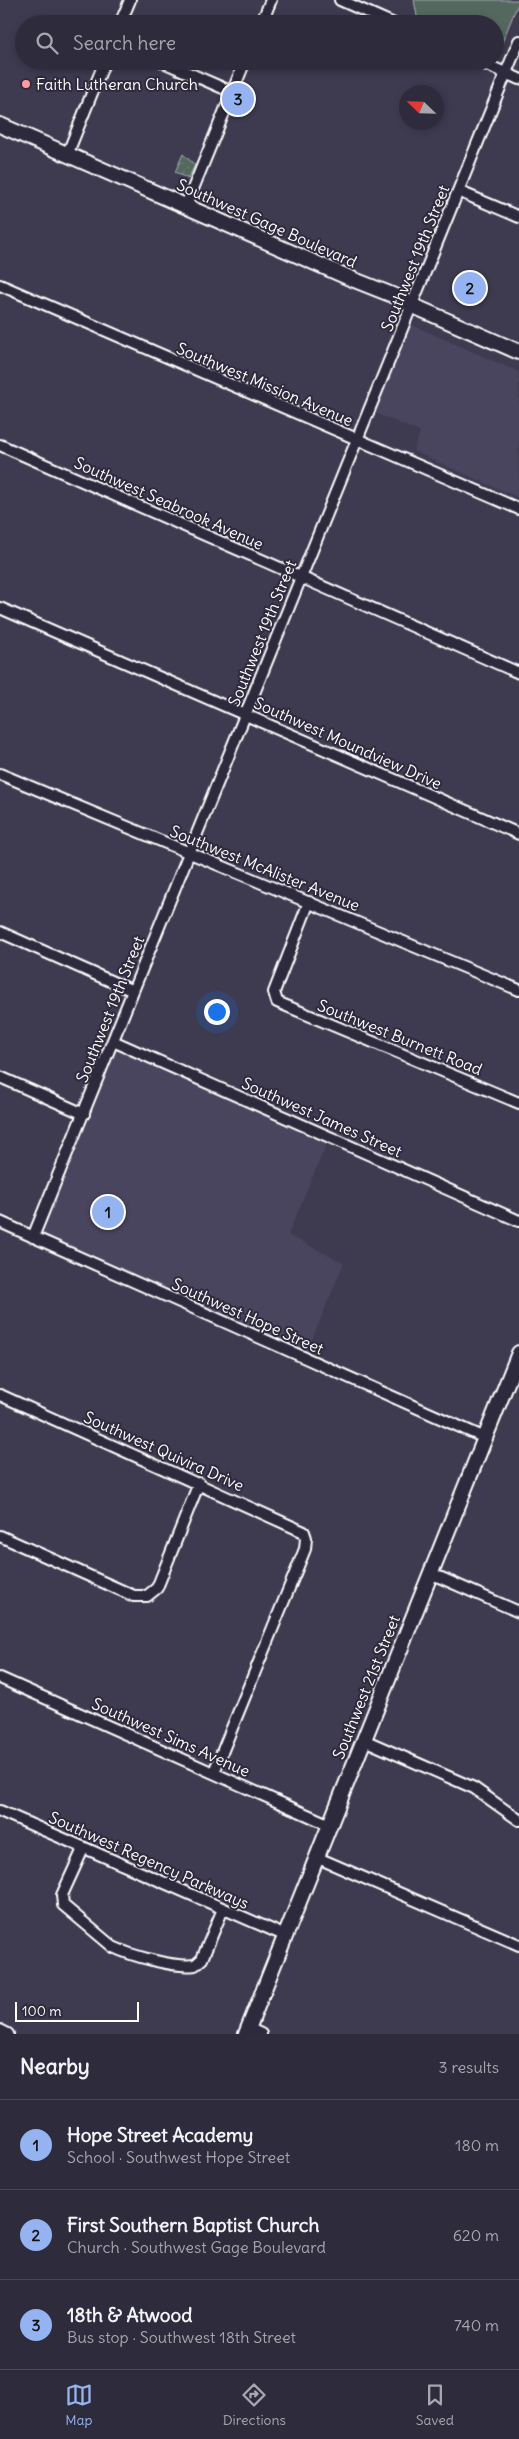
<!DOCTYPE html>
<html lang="en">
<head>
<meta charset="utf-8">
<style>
  body { margin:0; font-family:Delius,sans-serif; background:#3a3847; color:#f1f3f6 }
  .compass { position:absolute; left:399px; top:85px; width:45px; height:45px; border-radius:50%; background:#2e2c3c; box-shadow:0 2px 8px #0003; rotate:293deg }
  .scale { position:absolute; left:15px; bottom:12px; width:124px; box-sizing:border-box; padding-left:5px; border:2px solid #fff; border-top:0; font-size:14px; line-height:18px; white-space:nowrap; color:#fff; -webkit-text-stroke:4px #2f2a3d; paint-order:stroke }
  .you { position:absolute; left:216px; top:1011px; width:18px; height:18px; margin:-12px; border:4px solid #fff; border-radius:50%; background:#1a73e8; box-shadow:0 0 0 8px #1a73e833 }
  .badge { display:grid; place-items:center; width:32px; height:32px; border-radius:50%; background:#95b2f1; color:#111; font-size:16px; font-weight:700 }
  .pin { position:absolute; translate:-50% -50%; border:2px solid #fff; box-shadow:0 1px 5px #0006 }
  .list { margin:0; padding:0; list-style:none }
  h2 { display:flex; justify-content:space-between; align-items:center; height:65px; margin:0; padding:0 20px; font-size:21px }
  h2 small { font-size:16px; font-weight:400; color:#a7a7af }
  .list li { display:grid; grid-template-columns:32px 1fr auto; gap:15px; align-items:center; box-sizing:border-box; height:90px; padding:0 20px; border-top:1px solid #494856 }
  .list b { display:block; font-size:19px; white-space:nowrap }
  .list p { margin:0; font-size:16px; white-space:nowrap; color:#a7a7af }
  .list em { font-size:16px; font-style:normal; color:#a7a7af }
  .icon { flex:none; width:28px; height:28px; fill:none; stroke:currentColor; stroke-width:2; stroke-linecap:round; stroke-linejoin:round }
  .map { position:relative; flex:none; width:519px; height:2034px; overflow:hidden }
  .search { position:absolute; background:#2e2c3c; box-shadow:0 2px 8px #0003; left:15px; right:15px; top:15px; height:55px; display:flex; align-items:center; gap:12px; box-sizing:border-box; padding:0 18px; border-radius:28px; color:#a7a7af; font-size:19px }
  .sheet { height:335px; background:#2e2c3c }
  nav { display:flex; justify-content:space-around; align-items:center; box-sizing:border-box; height:70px; border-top:1px solid #494856; background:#2e2c3c; font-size:14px; color:#a7a7af }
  nav a { display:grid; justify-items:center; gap:2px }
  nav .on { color:#95b2f1 }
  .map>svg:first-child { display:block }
</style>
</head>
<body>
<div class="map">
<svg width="519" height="2034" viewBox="0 0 519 2034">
  <defs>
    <pattern id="park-dots" width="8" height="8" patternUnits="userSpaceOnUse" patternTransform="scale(1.25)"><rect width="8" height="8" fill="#556860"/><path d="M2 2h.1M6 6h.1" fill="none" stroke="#6e7f78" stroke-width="1.8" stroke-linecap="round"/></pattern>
  </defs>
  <rect width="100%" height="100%" fill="#3e3a50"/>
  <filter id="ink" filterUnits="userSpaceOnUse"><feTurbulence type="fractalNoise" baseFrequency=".02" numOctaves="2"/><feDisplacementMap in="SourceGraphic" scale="10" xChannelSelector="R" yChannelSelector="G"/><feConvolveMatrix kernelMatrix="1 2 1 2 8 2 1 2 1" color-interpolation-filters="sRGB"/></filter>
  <g filter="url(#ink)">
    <!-- built -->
    <path fill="#49455e" d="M410,324L519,372V498L413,451L420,432L373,412L407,327Z
      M117,1051L327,1143L288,1235L344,1263L306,1354L42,1234L41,1230L113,1054Z"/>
    <!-- green -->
    <path fill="#556860" stroke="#aab4b0" d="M414,0H519V1L499,50L495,51V24H421L418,22Z"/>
    <!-- park -->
    <path fill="url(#park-dots)" stroke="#aab4b0" d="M183,154L195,165L188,179L175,172Z"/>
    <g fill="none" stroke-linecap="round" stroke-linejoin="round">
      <!-- street casing -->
      <g stroke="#fff" stroke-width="14">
        <path id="street" d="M340,0L394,24
          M120,24L130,0
          M261,24L271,0
          M161,61L232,92
          M478,61L519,79
          M67,155L105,61
          M458,191L519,217
          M186,206L245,61
          M0,285L519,509
          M0,445L519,673
          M0,608L519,834
          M0,774L519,990
          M309,902L274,992L277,1002L519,1103
          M0,932L133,991
          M113,1041L519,1221
          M0,1077L84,1114
          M0,1222L485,1438
          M33,1237L519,41
          M0,1395L304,1532L306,1538L305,1549L214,1772
          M0,1536L134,1596H147L157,1588L199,1483
          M430,1573L519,1612
          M0,1678L330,1825
          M364,1740L474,1788L519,1820
          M0,1811L286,1936
          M83,1849L62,1895L63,1905L113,1947C132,1956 175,1968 195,1965L202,1959L223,1909
          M318,1858L519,1945
          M248,2028L261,2034
          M0,2030L8,2034"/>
      </g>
      <!-- secondary casing -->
      <g stroke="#fff" stroke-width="18">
        <path id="secondary" d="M0,125L352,279L400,298L411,305L519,352
          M246,2034L519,1353"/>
      </g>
      <!-- street -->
      <use href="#street" stroke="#2f2a3d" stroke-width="10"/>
      <!-- secondary -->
      <use href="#secondary" stroke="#2f2a3d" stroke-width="14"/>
    </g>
  </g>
  <!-- markers -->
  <circle fill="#ff9aa2" stroke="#2f2a3d" stroke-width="2" cx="26" cy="84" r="5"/>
  <g text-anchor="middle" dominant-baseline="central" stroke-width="4" stroke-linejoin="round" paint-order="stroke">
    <!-- poi labels -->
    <g font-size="16" fill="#fff" stroke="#2f2a3d" text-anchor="start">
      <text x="36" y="84">Faith Lutheran Church</text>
    </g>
    <!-- street labels -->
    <g font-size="16" fill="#fff" stroke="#2f2a3d">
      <text transform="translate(267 223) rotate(24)">Southwest Gage Boulevard</text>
      <text transform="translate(415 258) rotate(-68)">Southwest 19th Street</text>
      <text transform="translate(265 384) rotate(23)">Southwest Mission Avenue</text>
      <text transform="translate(169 503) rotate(24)">Southwest Seabrook Avenue</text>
      <text transform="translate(262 633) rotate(-68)">Southwest 19th Street</text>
      <text transform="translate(348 743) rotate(24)">Southwest Moundview Drive</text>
      <text transform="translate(265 868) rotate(22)">Southwest McAlister Avenue</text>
      <text transform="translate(110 1009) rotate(-68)">Southwest 19th Street</text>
      <text transform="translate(400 1037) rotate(22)">Southwest Burnett Road</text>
      <text transform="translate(322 1117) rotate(24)">Southwest James Street</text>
      <text transform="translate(248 1316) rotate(24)">Southwest Hope Street</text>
      <text transform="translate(164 1451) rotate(24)">Southwest Quivira Drive</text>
      <text transform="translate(366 1687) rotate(-68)">Southwest 21st Street</text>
      <text transform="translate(171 1737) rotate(24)">Southwest Sims Avenue</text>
      <text transform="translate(149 1860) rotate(24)">Southwest Regency Parkways</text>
    </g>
  </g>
</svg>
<svg class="compass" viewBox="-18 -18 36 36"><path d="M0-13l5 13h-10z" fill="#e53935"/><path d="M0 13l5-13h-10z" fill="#a7a7af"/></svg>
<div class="scale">100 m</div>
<div class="you"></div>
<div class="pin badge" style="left:108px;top:1212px">1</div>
<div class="pin badge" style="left:470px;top:288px">2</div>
<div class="pin badge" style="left:238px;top:99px">3</div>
<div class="search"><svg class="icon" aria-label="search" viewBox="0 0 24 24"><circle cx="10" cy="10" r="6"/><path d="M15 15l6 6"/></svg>Search here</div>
</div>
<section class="sheet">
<h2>Nearby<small>3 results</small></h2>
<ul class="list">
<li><span class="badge">1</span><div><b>Hope Street Academy</b><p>School · Southwest Hope Street</p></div><em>180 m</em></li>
<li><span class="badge">2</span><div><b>First Southern Baptist Church</b><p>Church · Southwest Gage Boulevard</p></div><em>620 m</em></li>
<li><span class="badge">3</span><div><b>18th &amp; Atwood</b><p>Bus stop · Southwest 18th Street</p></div><em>740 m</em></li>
</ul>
</section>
<nav>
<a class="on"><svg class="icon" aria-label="map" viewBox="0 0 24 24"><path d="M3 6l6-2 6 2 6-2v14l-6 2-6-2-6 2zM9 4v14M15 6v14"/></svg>Map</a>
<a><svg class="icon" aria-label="directions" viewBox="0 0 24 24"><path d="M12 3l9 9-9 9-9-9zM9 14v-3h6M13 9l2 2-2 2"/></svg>Directions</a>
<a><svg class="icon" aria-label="saved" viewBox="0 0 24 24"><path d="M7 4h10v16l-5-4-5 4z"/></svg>Saved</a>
</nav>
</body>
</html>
